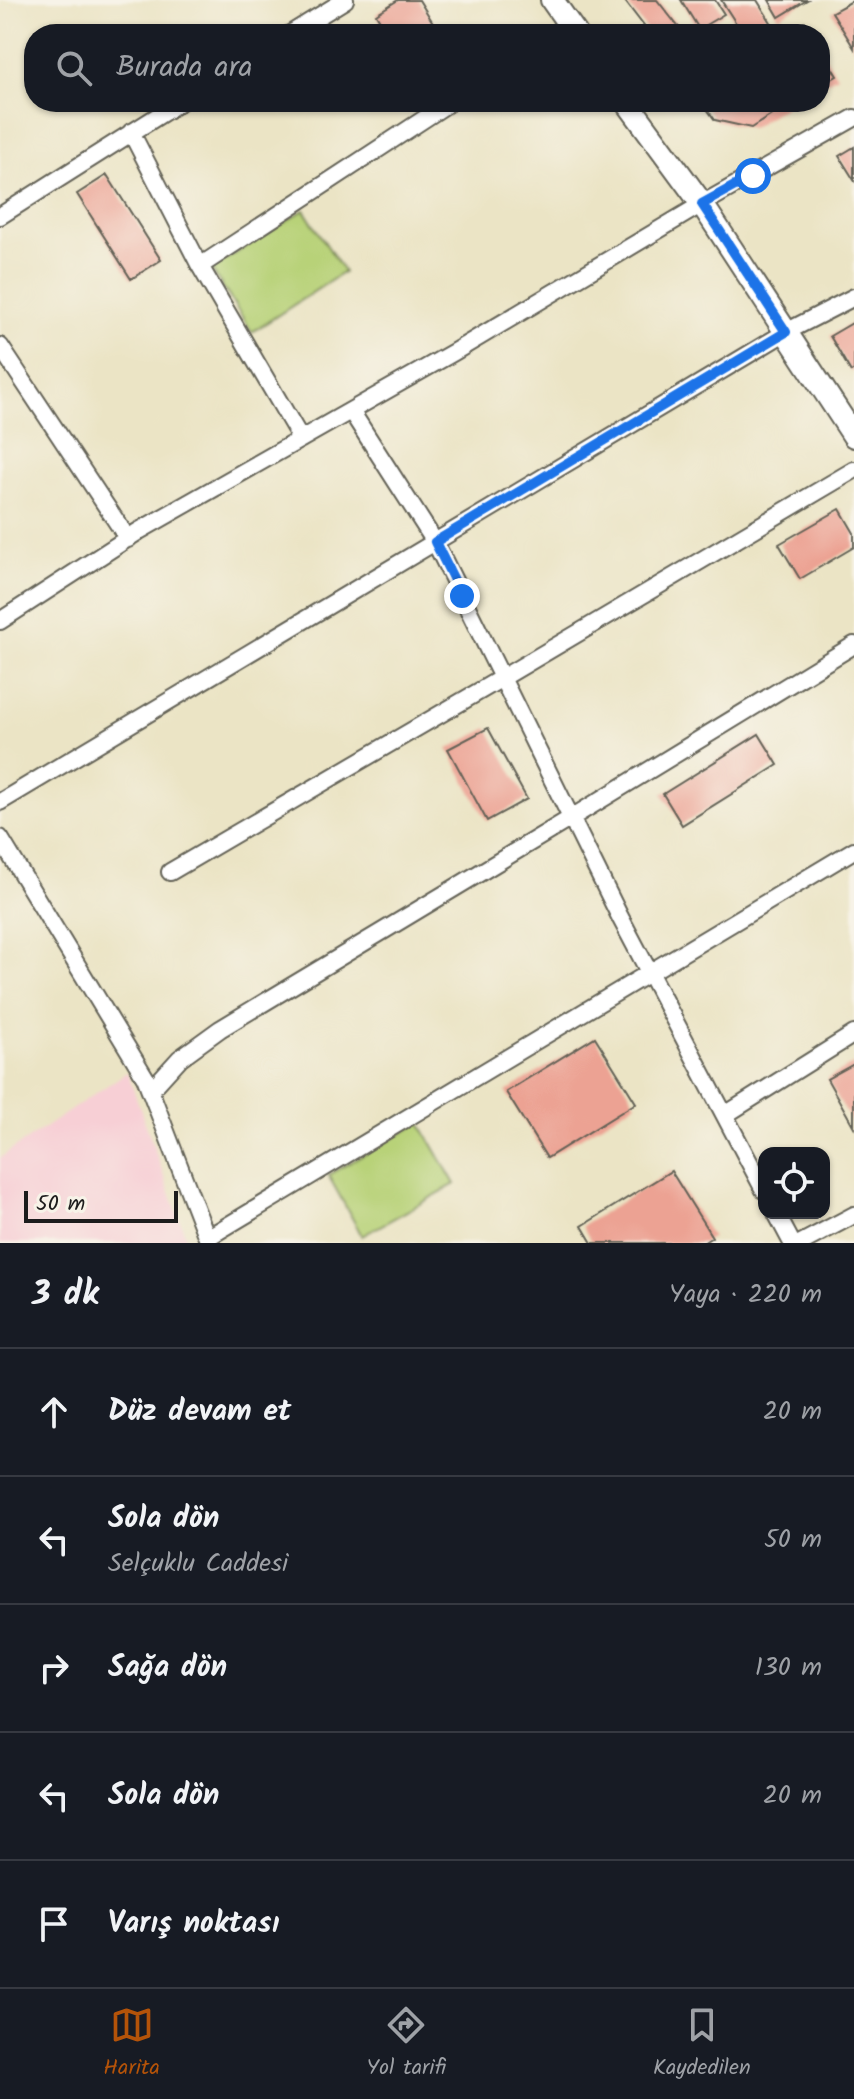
<!DOCTYPE html>
<html lang="tr">
<head>
<meta charset="utf-8">
<style>
  body { margin:0; font-family:Kalam,sans-serif; background:#20242c; color:#f1f3f6 }
  .controls { position:absolute; right:24px; bottom:24px; display:grid; overflow:hidden; border-radius:16px; box-shadow:0 2px 6px #0004 }
  .controls button { width:72px; height:72px; display:grid; place-items:center; padding:0; border:0; border-bottom:2px solid #363941; background:#171b24; color:#f1f3f6; font:40px sans-serif }
  .scale { position:absolute; left:24px; bottom:20px; width:154px; box-sizing:border-box; padding-left:8px; border:4px solid #1c1c1c; border-top:0; font-size:22px; line-height:28px; white-space:nowrap; color:#1c1c1c; -webkit-text-stroke:6px #f7f3e8; paint-order:stroke }
  .stop { position:absolute; width:24px; height:24px; margin:-18px; border:6px solid #1a73e8; border-radius:50%; background:#fff }
  .stop.end { background:#1a73e8; border-color:#fff; box-shadow:0 2px 8px #0008 }
  .list { margin:0; padding:0; list-style:none }
  h2 { display:flex; justify-content:space-between; align-items:center; height:104px; margin:0; padding:0 32px; font-size:34px }
  h2 small { font-size:26px; font-weight:400; color:#9ea1a6 }
  .list li { display:grid; grid-template-columns:52px 1fr auto; gap:24px; align-items:center; box-sizing:border-box; height:128px; padding:0 32px; border-top:2px solid #363941 }
  .list b { display:block; font-size:30px; white-space:nowrap }
  .list p { margin:0; font-size:26px; white-space:nowrap; color:#9ea1a6 }
  .list em { font-size:26px; font-style:normal; color:#9ea1a6 }
  .icon { flex:none; width:44px; height:44px; fill:none; stroke:currentColor; stroke-width:2; stroke-linecap:round; stroke-linejoin:round }
  .map { position:relative; flex:none; width:854px; height:1243px; overflow:hidden }
  .search { position:absolute; background:#171b24; box-shadow:0 2px 6px #0004; left:24px; right:24px; top:24px; height:88px; display:flex; align-items:center; gap:20px; box-sizing:border-box; padding:0 28px; border-radius:32px; color:#9ea1a6; font-size:30px }
  .sheet { height:744px; background:#171b24 }
  nav { display:flex; justify-content:space-around; align-items:center; box-sizing:border-box; height:112px; border-top:2px solid #363941; background:#171b24; font-size:22px; color:#9ea1a6 }
  nav a { display:grid; justify-items:center; gap:4px }
  nav .on { color:#b45309 }
  .map>svg:first-child { display:block }
</style>
</head>
<body>
<div class="map">
<svg width="854" height="1243" viewBox="0 0 854 1243">
  <rect width="100%" height="100%" fill="#f7f3e8"/>
  <filter id="ink" filterUnits="userSpaceOnUse"><feTurbulence type="fractalNoise" baseFrequency=".0125" numOctaves="2"/><feDisplacementMap in="SourceGraphic" scale="16" xChannelSelector="R" yChannelSelector="G"/><feConvolveMatrix kernelMatrix="1 2 1 2 8 2 1 2 1" color-interpolation-filters="sRGB"/></filter>
  <filter id="wash" filterUnits="userSpaceOnUse"><feTurbulence type="fractalNoise" baseFrequency=".006" numOctaves="4" result="noise"/><feDisplacementMap in="SourceGraphic" scale="32" xChannelSelector="R" yChannelSelector="G"/><feGaussianBlur stdDeviation="1.8" result="paint"/><feColorMatrix in="noise" values="0 0 0 0 0 0 0 0 0 0 0 0 0 0 0 0 0 1.4 0 .05"/><feComposite in="paint" operator="in"/></filter>
  <g filter="url(#wash)">
    <rect width="100%" height="100%" fill="#ebe4c5"/>
    <!-- built -->
    <path fill="#f7cfd5" d="M127,1072L188,1243H0V1158Z"/>
    <!-- green -->
    <path fill="#b8d278" stroke="#6a774a" stroke-width="2" d="M304,210L344,272L252,332L211,269Z
      M420,1123L455,1184L362,1236L328,1175Z"/>
    <g id="blocks">
      <!-- building -->
      <path fill="#eca293" d="M398,0H419L440,34H388L376,14Z
        M624,0H657L684,34H650Z
        M681,0H715L724,14L699,29Z
        M721,0H757L772,24L756,34H743Z
        M769,0H807L779,17Z
        M854,0V48L832,12Z
        M805,22L812,34H785Z
        M820,48L837,76L820,86Z
        M702,102H792L751,128L715,120Z
        M854,147V180L839,156Z
        M107,175L161,260L131,279L77,194Z
        M854,322V370L851,372L830,336Z
        M840,509L854,533V547L800,579L779,544Z
        M488,728L527,799L487,821L448,749Z
        M759,734L778,765L682,825L663,794Z
        M595,1037L636,1103L547,1158L506,1092Z
        M854,1064V1127L827,1079Z
        M671,1171L712,1237L703,1243H592L582,1226Z"/>
    </g>
  </g>
  <g filter="url(#ink)">
    <use href="#blocks" fill-opacity="0" stroke="#646257" stroke-width="2"/>
    <g fill="none" stroke-linecap="round" stroke-linejoin="round">
      <!-- street casing -->
      <g stroke="#646257" stroke-width="20">
        <path id="street" d="M290,34L345,0
          M554,34L569,24
          M131,132L200,266L301,439
          M0,216L180,102
          M200,266L450,102
          M0,346L128,539
          M351,411L435,542L620,917L764,1190
          M0,621L139,531L454,352L702,204L854,118
          M0,802L786,332L854,297
          M0,838L145,1077L209,1243
          M170,872L502,678L854,470
          M150,1091L180,1058L220,1029L571,818L854,645
          M725,1115L854,1034
          M776,1213L792,1243
          M207,1238L854,850
          M801,1243L854,1215"/>
      </g>
      <!-- secondary casing -->
      <g stroke="#646257" stroke-width="26">
        <path id="secondary" d="M552,0L576,34
          M627,102L702,204L854,436"/>
      </g>
      <!-- street -->
      <use href="#street" stroke="#fff" stroke-width="16"/>
      <!-- secondary -->
      <use href="#secondary" stroke="#fff" stroke-width="22"/>
    </g>
  </g>
  <g fill="none" stroke-linecap="round" stroke-linejoin="round" filter="url(#ink)">
    <!-- route -->
    <path stroke="#1a73e8" stroke-width="10" d="M462,596L435,542L786,332L702,204L753,176"/>
  </g>
</svg>
<div class="controls">
<button><svg class="icon" aria-label="locate" viewBox="0 0 24 24"><circle cx="12" cy="12" r="6"/><path d="M12 2v4M12 18v4M2 12h4M18 12h4"/></svg></button>
</div>
<div class="scale">50 m</div>
<div class="stop" style="left:753px;top:176px"></div>
<div class="stop end" style="left:462px;top:596px"></div>
<div class="search"><svg class="icon" aria-label="search" viewBox="0 0 24 24"><circle cx="10" cy="10" r="6"/><path d="M15 15l6 6"/></svg>Burada ara</div>
</div>
<section class="sheet">
<h2>3 dk<small>Yaya · 220 m</small></h2>
<ul class="list">
<li><svg class="icon" aria-label="ahead" viewBox="0 0 24 24"><path d="M12 20V5M6 11l6-6 6 6"/></svg><div><b>Düz devam et</b></div><em>20 m</em></li>
<li><svg class="icon" aria-label="left" viewBox="0 0 24 24"><path d="M17 20v-9H6M10 6l-5 5 5 5"/></svg><div><b>Sola dön</b><p>Selçuklu Caddesi</p></div><em>50 m</em></li>
<li><svg class="icon" aria-label="right" viewBox="0 0 24 24"><path d="M7 20v-9h11M14 6l5 5-5 5"/></svg><div><b>Sağa dön</b></div><em>130 m</em></li>
<li><svg class="icon" aria-label="left" viewBox="0 0 24 24"><path d="M17 20v-9H6M10 6l-5 5 5 5"/></svg><div><b>Sola dön</b></div><em>20 m</em></li>
<li><svg class="icon" aria-label="arrive" viewBox="0 0 24 24"><path d="M6 21V4h12l-3 4 3 4H6"/></svg><div><b>Varış noktası</b></div></li>
</ul>
</section>
<nav>
<a class="on"><svg class="icon" aria-label="map" viewBox="0 0 24 24"><path d="M3 6l6-2 6 2 6-2v14l-6 2-6-2-6 2zM9 4v14M15 6v14"/></svg>Harita</a>
<a><svg class="icon" aria-label="directions" viewBox="0 0 24 24"><path d="M12 3l9 9-9 9-9-9zM9 14v-3h6M13 9l2 2-2 2"/></svg>Yol tarifi</a>
<a><svg class="icon" aria-label="saved" viewBox="0 0 24 24"><path d="M7 4h10v16l-5-4-5 4z"/></svg>Kaydedilen</a>
</nav>
</body>
</html>
